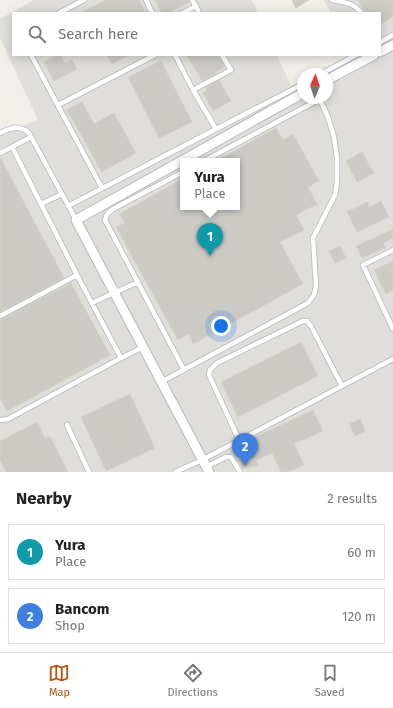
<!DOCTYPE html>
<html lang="en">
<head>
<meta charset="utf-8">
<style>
  body { margin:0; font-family:"Fira Sans",sans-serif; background:#f6f6f6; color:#222 }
  .compass { position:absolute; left:297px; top:68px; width:36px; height:36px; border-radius:50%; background:#fff; box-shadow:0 2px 10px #0003; rotate:2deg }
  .you { position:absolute; left:221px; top:326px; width:14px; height:14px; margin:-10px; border:3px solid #fff; border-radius:50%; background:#1a73e8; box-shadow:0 0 0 6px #1a73e833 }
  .badge { display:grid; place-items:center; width:26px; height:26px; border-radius:50%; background:#b45309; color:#fff; font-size:13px; font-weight:700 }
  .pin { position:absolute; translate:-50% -33px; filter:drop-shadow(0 1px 2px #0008) }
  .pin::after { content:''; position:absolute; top:21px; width:14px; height:12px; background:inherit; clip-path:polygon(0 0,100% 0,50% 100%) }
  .popup { position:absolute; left:180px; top:158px; width:60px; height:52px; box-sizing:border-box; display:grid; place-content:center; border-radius:0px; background:#fff; filter:drop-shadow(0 1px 3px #0005); font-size:13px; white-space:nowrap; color:#767676 }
  .popup b { font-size:15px; color:#222 }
  .popup::after { content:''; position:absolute; left:50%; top:100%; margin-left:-8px; border:8px solid transparent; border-top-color:#fff }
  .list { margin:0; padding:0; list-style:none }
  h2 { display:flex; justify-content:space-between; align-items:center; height:52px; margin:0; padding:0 16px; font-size:17px }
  h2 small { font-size:13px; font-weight:400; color:#767676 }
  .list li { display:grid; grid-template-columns:26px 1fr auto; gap:12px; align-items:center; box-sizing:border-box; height:56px; margin:0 8px 8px; padding:0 8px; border:1px solid #e0e0e0; border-radius:0px }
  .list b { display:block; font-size:15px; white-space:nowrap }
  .list p { margin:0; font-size:13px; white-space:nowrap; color:#767676 }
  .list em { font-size:13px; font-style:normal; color:#767676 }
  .icon { flex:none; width:22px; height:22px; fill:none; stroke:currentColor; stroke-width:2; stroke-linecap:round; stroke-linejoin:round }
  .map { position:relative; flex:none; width:393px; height:472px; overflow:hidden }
  .search { position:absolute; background:#fff; box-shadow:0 2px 10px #0003; left:12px; right:12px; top:12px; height:44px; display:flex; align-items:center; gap:10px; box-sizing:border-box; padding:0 14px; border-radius:0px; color:#767676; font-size:15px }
  .sheet { height:180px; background:#fff }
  nav { display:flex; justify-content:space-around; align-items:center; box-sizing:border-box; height:56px; border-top:1px solid #e0e0e0; background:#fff; font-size:11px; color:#767676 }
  nav a { display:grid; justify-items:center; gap:2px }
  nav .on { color:#b45309 }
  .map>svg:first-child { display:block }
</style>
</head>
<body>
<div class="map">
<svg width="393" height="472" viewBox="0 0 393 472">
  <rect width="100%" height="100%" fill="#f1efe8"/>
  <!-- industrial -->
  <path fill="#e0deda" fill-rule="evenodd" d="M34,0H252L258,13H13V55H277L291,86L303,80V98H327V74H315L353,55H380V13H331L324,0H393V472H0V135L38,120L0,38V19ZM183,161H237V207H183Z"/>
  <!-- building -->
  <path fill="#cccac5" stroke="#d6d1c6" d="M106,0H139L146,13H80Z
    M155,0H188L189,2L169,13H162Z
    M292,0H309L296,8Z
    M358,0H393V17L380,24V13H365Z
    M57,55H61L65,63L72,60L77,69L54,81L44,62Z
    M107,55H129L112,64Z
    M187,55H218L225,67L215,72L216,74L202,81Z
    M161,61L192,122L159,138L128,77Z
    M219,80L231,101L213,111L203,93L207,90L206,87Z
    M82,102L94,124L114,113L136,153L102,172L67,110Z
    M276,128L283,140L293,134L319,181L308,187L317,204L296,215L304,230L280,242L303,284L193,344L188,334L178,340L116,227L125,223L119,214L183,179V207H237V161H216Z
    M362,152L374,173L357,182L346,161Z
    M0,157L64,278L0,312Z
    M381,201L389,217L357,232L347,212L367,202L370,207Z
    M393,229V238L383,243L385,248L362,258L356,246Z
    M340,246L346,258L335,263L329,251Z
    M393,261V290L386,294L374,270Z
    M71,283L110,355L7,411L0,398V320Z
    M301,342L318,376L238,417L221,382Z
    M130,394L155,448L106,471L81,417Z
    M313,410L323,431L294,444L304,465L288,472H281L272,453L256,460L258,465L249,468L248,466L243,468L239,460L241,459L236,446Z
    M360,419L365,431L355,436L349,424Z
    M37,422L45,438L50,436L68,472H6L0,460V441Z"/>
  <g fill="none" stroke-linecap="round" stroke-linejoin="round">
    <!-- service casing -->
    <g stroke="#b5b8bc" stroke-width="6">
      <path id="service" d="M146,0L152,13
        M192,0L196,6
        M332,0C342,2 355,3 361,13
        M59,13L84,0
        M183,13L196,6L199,13
        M380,42L393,35
        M31,55L102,188
        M175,55L193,90
        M321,74L356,55
        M58,105L155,55
        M216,129L193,90L231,70L222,55
        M0,133C10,128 19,124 29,133L76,220
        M12,147L31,137
        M0,153L12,147L77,275
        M204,161L320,99
        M183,172L113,209L107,214L105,220L184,370
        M41,204L62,194
        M68,206L303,84
        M393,250L363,265L393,329
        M92,303L138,282
        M0,316L77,275L121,358L143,347
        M161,382L308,303L314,295L316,286L313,238L335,195L337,182V158L334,137L328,117L319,98
        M0,420L8,419L121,358
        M67,425L89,472
        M239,440L209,375L210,370L217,363L303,321H307L311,326L342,386
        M206,467L226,457H231L240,472
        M175,472L202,460L393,359"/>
    </g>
    <!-- minor casing -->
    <g stroke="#b5b8bc" stroke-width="11">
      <path id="minor" d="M380,52L393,45
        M327,80L374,55
        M209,472L76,220L303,93"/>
    </g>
    <!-- service -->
    <use href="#service" stroke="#fff" stroke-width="4.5"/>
    <!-- minor -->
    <use href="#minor" stroke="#fff" stroke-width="9"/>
  </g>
</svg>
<svg class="compass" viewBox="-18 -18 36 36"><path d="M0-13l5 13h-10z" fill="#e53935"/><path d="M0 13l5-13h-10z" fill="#767676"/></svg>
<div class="you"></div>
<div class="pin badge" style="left:210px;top:256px;background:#0f9aa8">1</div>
<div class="popup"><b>Yura</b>Place</div>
<div class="pin badge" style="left:245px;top:466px;background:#3f7fe0">2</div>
<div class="search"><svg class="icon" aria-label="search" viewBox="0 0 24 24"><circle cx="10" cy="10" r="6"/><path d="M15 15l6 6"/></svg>Search here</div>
</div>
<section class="sheet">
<h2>Nearby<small>2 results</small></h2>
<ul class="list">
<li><span class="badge" style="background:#0f9aa8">1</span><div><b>Yura</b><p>Place</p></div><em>60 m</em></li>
<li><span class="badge" style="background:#3f7fe0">2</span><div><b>Bancom</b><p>Shop</p></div><em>120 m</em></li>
</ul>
</section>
<nav>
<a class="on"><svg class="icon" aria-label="map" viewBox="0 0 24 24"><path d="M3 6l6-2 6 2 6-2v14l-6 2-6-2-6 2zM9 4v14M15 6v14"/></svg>Map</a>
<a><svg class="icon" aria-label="directions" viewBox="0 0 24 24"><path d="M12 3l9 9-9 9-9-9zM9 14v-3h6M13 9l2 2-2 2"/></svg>Directions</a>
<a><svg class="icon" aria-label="saved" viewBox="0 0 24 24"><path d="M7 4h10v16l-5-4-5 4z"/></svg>Saved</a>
</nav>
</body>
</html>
